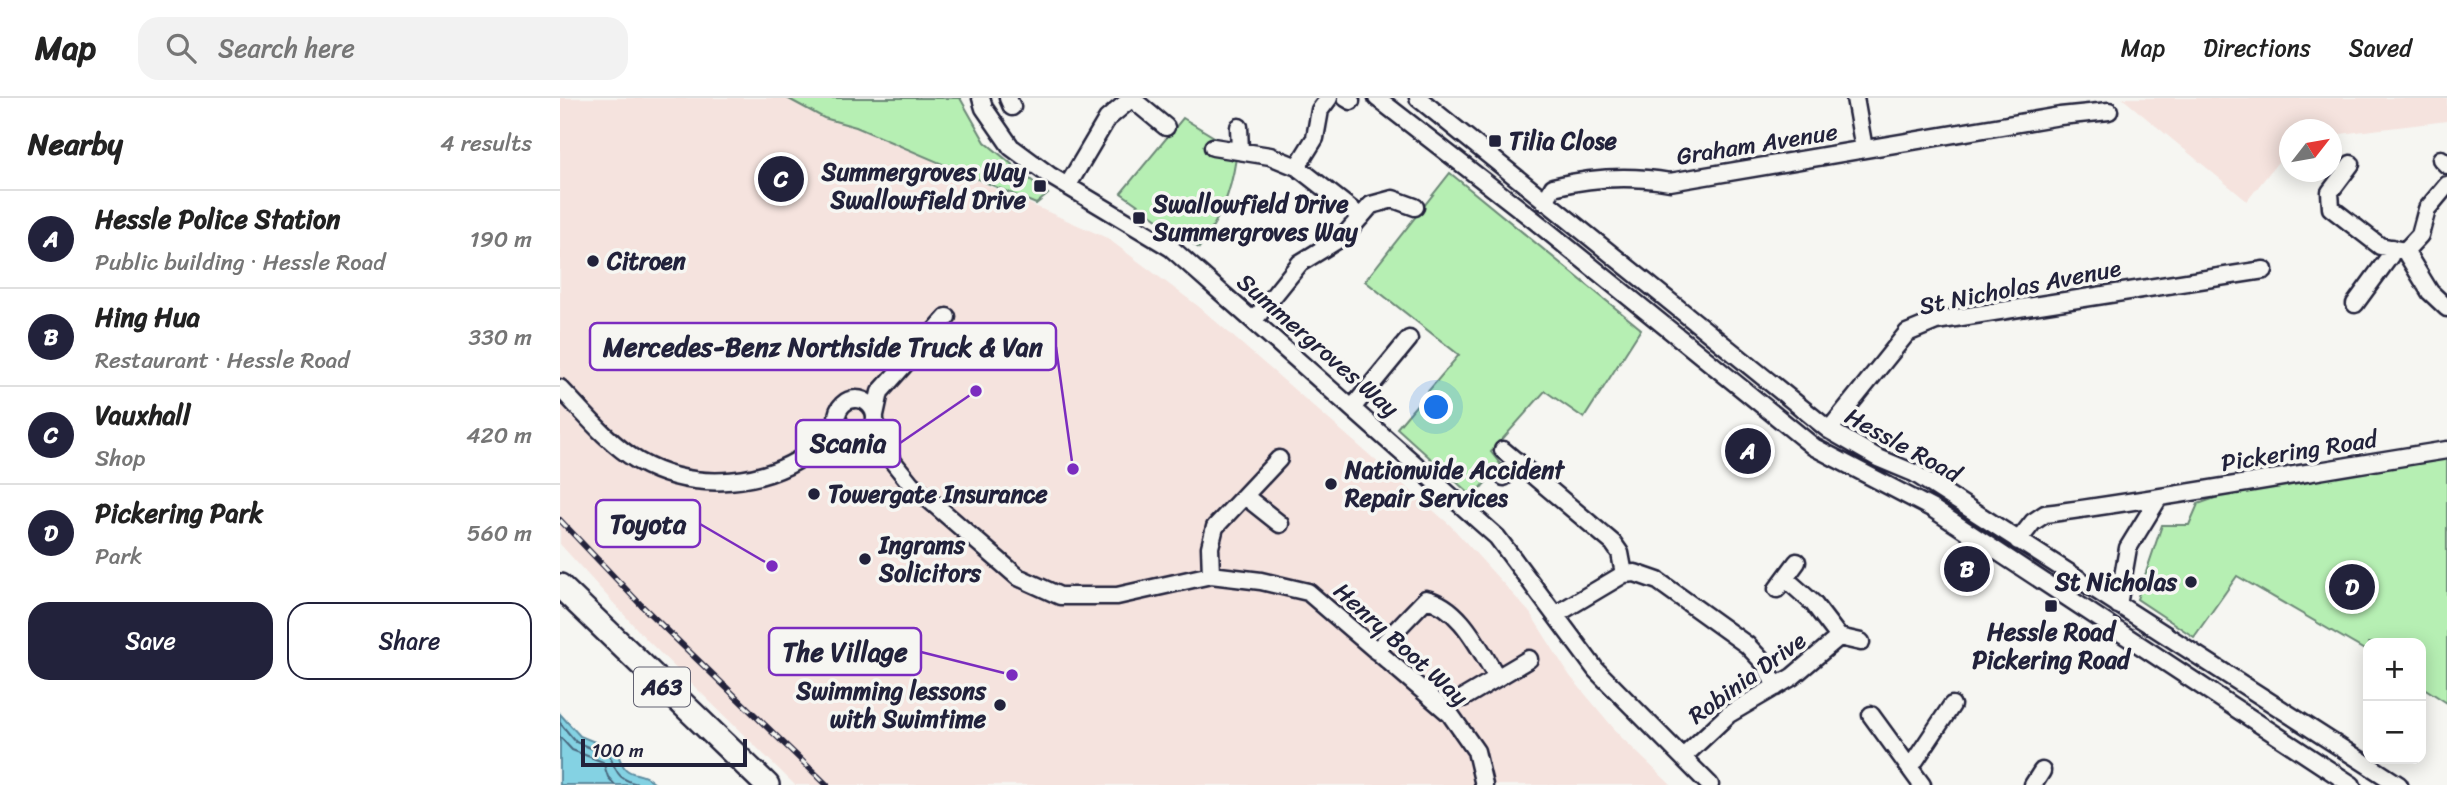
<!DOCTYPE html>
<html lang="en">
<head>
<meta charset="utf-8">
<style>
  body { margin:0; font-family:Sriracha,sans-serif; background:#f2f2f2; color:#222 }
  .controls { position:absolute; right:21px; bottom:21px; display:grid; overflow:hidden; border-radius:14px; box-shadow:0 4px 18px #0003 }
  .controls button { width:63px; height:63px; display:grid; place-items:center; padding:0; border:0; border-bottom:2px solid #e0e0e0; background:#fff; color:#222; font:35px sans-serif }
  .compass { position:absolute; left:1719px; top:21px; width:63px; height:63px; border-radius:50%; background:#fff; box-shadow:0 4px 18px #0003; rotate:59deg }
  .scale { position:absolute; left:21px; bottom:18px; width:166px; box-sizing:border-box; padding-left:7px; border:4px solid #22223b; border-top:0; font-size:19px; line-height:24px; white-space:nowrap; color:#22223b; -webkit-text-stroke:5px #f6f6f2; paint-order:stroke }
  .you { position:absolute; left:877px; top:310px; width:24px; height:24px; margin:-18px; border:5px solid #fff; border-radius:50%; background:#1a73e8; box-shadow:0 0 0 10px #1a73e833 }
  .badge { display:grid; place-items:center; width:46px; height:46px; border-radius:50%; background:#22223b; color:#fff; font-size:23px; font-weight:700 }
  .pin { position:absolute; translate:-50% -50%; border:4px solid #fff; box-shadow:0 2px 7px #0006 }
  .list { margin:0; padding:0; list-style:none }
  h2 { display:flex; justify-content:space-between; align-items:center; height:91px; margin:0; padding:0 28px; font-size:30px }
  h2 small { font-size:23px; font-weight:400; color:#767676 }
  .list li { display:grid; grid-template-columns:46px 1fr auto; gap:21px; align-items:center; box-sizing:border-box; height:98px; padding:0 28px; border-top:2px solid #e0e0e0 }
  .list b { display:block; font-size:26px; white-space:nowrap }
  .list p { margin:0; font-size:23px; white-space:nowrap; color:#767676 }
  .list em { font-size:23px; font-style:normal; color:#767676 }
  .actions { display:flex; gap:14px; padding:21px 28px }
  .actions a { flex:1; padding:16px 0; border:2px solid #22223b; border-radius:21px; text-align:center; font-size:24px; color:#22223b }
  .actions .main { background:#22223b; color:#fff }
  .icon { flex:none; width:38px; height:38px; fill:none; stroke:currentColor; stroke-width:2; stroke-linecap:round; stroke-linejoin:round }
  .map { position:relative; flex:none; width:1887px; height:687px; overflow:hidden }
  header { display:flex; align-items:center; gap:42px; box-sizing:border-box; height:98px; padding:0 35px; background:#fff; border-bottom:2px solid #e0e0e0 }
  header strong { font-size:33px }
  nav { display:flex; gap:38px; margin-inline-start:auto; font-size:24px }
  .search { width:490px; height:63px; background:#f2f2f2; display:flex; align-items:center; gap:18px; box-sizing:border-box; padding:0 24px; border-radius:21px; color:#767676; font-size:26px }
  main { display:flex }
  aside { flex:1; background:#fff }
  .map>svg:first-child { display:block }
</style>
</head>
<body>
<header>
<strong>Map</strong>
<div class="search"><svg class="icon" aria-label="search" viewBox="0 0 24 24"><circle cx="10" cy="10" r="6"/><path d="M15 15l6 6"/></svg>Search here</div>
<nav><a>Map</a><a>Directions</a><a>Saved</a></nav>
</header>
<main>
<aside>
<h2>Nearby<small>4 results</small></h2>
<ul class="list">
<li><span class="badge">A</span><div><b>Hessle Police Station</b><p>Public building · Hessle Road</p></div><em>190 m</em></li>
<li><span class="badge">B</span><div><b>Hing Hua</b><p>Restaurant · Hessle Road</p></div><em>330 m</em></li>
<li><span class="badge">C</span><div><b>Vauxhall</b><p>Shop</p></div><em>420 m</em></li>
<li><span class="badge">D</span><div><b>Pickering Park</b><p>Park</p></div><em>560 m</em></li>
</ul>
<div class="actions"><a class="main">Save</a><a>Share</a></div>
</aside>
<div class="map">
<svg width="1887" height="687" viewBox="0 0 1887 687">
  <rect width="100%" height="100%" fill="#f6f6f2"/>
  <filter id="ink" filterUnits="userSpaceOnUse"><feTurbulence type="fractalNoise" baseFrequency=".0143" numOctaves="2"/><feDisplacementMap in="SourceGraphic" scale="14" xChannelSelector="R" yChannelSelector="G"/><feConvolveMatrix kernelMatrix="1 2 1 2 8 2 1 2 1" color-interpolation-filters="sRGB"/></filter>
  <g filter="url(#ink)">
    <!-- built -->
    <path fill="#f5e3de" d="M0,0H227L264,20L296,29L547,140L638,208L890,427L970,515L1010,578L1061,639L1111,687H235L87,542L0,446Z
      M1562,0H1887V23L1772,37V32H1730L1729,50L1687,103Z"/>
    <!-- green -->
    <path fill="#b6efb3" stroke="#6c8877" stroke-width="2" d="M227,0H400L425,44L488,96L476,106L296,29L264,20Z
      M623,20L654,39L648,55L676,60C670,99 661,118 639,150L561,95Z
      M890,75L1081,231L1024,320L985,293L931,354L941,367L913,399L837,330L899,257L805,183Z
      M1887,360V605L1861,588V545H1808V554L1677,478L1634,539L1577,501L1602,427H1629L1638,406L1672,394Z"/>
    <!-- water -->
    <path fill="#84d2e3" stroke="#5d8ca0" stroke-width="2" d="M0,616L20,638L57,653C67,687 77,667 96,687H0Z"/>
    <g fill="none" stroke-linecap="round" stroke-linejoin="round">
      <!-- shore -->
      <path stroke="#49687e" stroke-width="2" d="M0,625L16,644L50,658C57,678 61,683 83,687
        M0,639L12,652L43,664L48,679L55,687"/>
      <!-- minor casing -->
      <g stroke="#22223b" stroke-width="21">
        <path id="minor" d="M421,0L424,10L451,49L489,77L611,150L937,439L1036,572L1150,687
          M448,0L452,9
          M571,0L606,29
          M786,0L791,3
          M817,0L974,122L1254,349L1373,411L1792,687
          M858,0L1269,332L1318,360L1354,375L1839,687
          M1295,0L1304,51
          M679,29L680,53
          M653,49L710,58L737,69L801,119
          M1881,61L1887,67
          M1791,66L1770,94L1771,110L1820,148L1845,153L1870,194L1887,210
          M737,69L755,40L760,12L769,0
          M508,87L547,21L572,0
          M985,104L993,89C1033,79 1069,77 1110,84L1500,18L1549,13
          M1845,153L1860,137L1867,111L1887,87
          M1795,206L1830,158L1832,150
          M695,221L740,165L784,138L811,107L833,101L855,109
          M0,290C24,315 48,345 78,363C134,395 210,389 259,347C266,340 272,329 278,321
          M277 320a19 19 0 1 1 38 0a19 19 0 1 1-38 0Z
          M793,309L849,241
          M315,317L320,294L387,219
          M315,323L326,355L351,386L458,479L500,498H557L651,477L701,483L748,494L890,616L916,653L924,687
          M1269,332L1347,235L1376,223L1704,172
          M943,352L1053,445L1060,455L1064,476L1075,475L1098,483L1187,547L1205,566L1216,589
          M944,379L957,363
          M686,399L720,426
          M1458,443L1473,424L1485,416C1619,398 1753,373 1887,352
          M651,477L650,449L655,429L719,361
          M1217,491L1237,464
          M1558,507L1568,450L1598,401
          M995,517L1064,476
          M1279,539L1301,544
          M816,553L866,501C901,509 919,551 937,579
          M903,600L969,561
          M1311,617L1362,687
          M1123,659L1169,616L1232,579L1279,539L1253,505L1227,482
          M1350,670L1392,607
          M1473,687L1482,673"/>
      </g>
      <!-- highway casing -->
      <g stroke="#22223b" stroke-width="28">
        <path id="highway" d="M0,488L207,687"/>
      </g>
      <!-- minor -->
      <use href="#minor" stroke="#f6f6f2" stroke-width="16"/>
      <!-- highway -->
      <use href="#highway" stroke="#f6f6f2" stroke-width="23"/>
      <!-- rail casing -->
      <g stroke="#22223b" stroke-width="6">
        <path id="rail" d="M0,422L81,507L267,687"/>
      </g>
      <!-- rail -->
      <use href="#rail" stroke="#f6f6f2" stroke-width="3.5" stroke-dasharray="10" stroke-linecap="butt"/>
    </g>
  </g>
  <!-- markers -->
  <g fill="#22223b" stroke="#f6f6f2" stroke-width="2.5">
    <rect x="928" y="36" width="14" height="14" rx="3.5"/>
    <rect x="473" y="81" width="14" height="14" rx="3.5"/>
    <rect x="572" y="113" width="14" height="14" rx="3.5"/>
    <circle cx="33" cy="163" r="7"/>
    <circle cx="771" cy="386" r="7"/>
    <circle cx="254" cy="396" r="7"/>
    <circle cx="305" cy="461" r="7"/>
    <circle cx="1631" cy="484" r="7"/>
    <rect x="1484" y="501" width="14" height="14" rx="3.5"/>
    <circle cx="440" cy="607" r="7"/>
  </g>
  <g text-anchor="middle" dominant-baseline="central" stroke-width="7" stroke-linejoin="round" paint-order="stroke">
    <!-- shield labels -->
    <rect fill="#f6f6f2" stroke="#626272" stroke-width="2" x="74" y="569.5" width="56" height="39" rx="5"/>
    <g font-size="23" font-weight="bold" fill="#22223b">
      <text x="102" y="589">A63</text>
    </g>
    <!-- poi labels -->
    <g font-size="24" font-weight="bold" fill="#22223b" stroke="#f6f6f2" text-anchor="start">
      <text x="949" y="43">Tilia Close</text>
      <text x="466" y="74" text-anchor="end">Summergroves Way<tspan x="466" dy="28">Swallowfield Drive</tspan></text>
      <text x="593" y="106">Swallowfield Drive<tspan x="593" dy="28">Summergroves Way</tspan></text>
      <text x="47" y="163">Citroen</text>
      <text x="785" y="372">Nationwide Accident<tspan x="785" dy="28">Repair Services</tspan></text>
      <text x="268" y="396">Towergate Insurance</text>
      <text x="319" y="447">Ingrams<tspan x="319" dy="28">Solicitors</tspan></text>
      <text x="1617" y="484" text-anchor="end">St Nicholas</text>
      <text x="1491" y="534" text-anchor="middle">Hessle Road<tspan x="1491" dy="28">Pickering Road</tspan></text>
      <text x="426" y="593" text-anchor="end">Swimming lessons<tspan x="426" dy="28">with Swimtime</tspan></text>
    </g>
    <!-- street labels -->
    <g font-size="24" fill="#22223b" stroke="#f6f6f2">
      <text transform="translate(1197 46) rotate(-9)">Graham Avenue</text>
      <text transform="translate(1460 189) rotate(-11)">St Nicholas Avenue</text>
      <text transform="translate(758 247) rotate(41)">Summergroves Way</text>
      <text transform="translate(1343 347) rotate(29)">Hessle Road</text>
      <text transform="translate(1739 353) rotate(-9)">Pickering Road</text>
      <text transform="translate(841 546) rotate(42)">Henry Boot Way</text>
      <text transform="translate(1187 580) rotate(-36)">Robinia Drive</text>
    </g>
  </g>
  <!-- callouts -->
  <path fill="none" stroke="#7b2cbf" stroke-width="2.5" d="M513 371L496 249M416 293L340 345M212 468L140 426M452 577L361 554"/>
  <g fill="#7b2cbf" stroke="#f6f6f2" stroke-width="2.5">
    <circle cx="513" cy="371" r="7"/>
    <circle cx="416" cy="293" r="7"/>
    <circle cx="212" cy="468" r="7"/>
    <circle cx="452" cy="577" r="7"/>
  </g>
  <g fill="#f6f6f2" stroke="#7b2cbf" stroke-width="2.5">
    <rect x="30" y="225" width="466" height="47" rx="7"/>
    <rect x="236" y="322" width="104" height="47" rx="7"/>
    <rect x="36" y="402" width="104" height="47" rx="7"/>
    <rect x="209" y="530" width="152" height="47" rx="7"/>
  </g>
  <g font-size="26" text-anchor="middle" font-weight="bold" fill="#22223b">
    <text x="263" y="258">Mercedes-Benz Northside Truck &amp; Van</text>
    <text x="288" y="354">Scania</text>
    <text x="88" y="435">Toyota</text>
    <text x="285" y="563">The Village</text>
  </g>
</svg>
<div class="controls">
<button>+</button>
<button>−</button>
</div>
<svg class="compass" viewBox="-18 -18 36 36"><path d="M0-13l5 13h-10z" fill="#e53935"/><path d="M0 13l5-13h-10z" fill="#767676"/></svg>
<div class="scale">100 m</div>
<div class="you"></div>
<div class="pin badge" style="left:1188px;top:353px">A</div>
<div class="pin badge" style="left:1407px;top:471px">B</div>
<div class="pin badge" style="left:221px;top:81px">C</div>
<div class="pin badge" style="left:1792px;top:489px">D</div>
</div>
</main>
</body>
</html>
